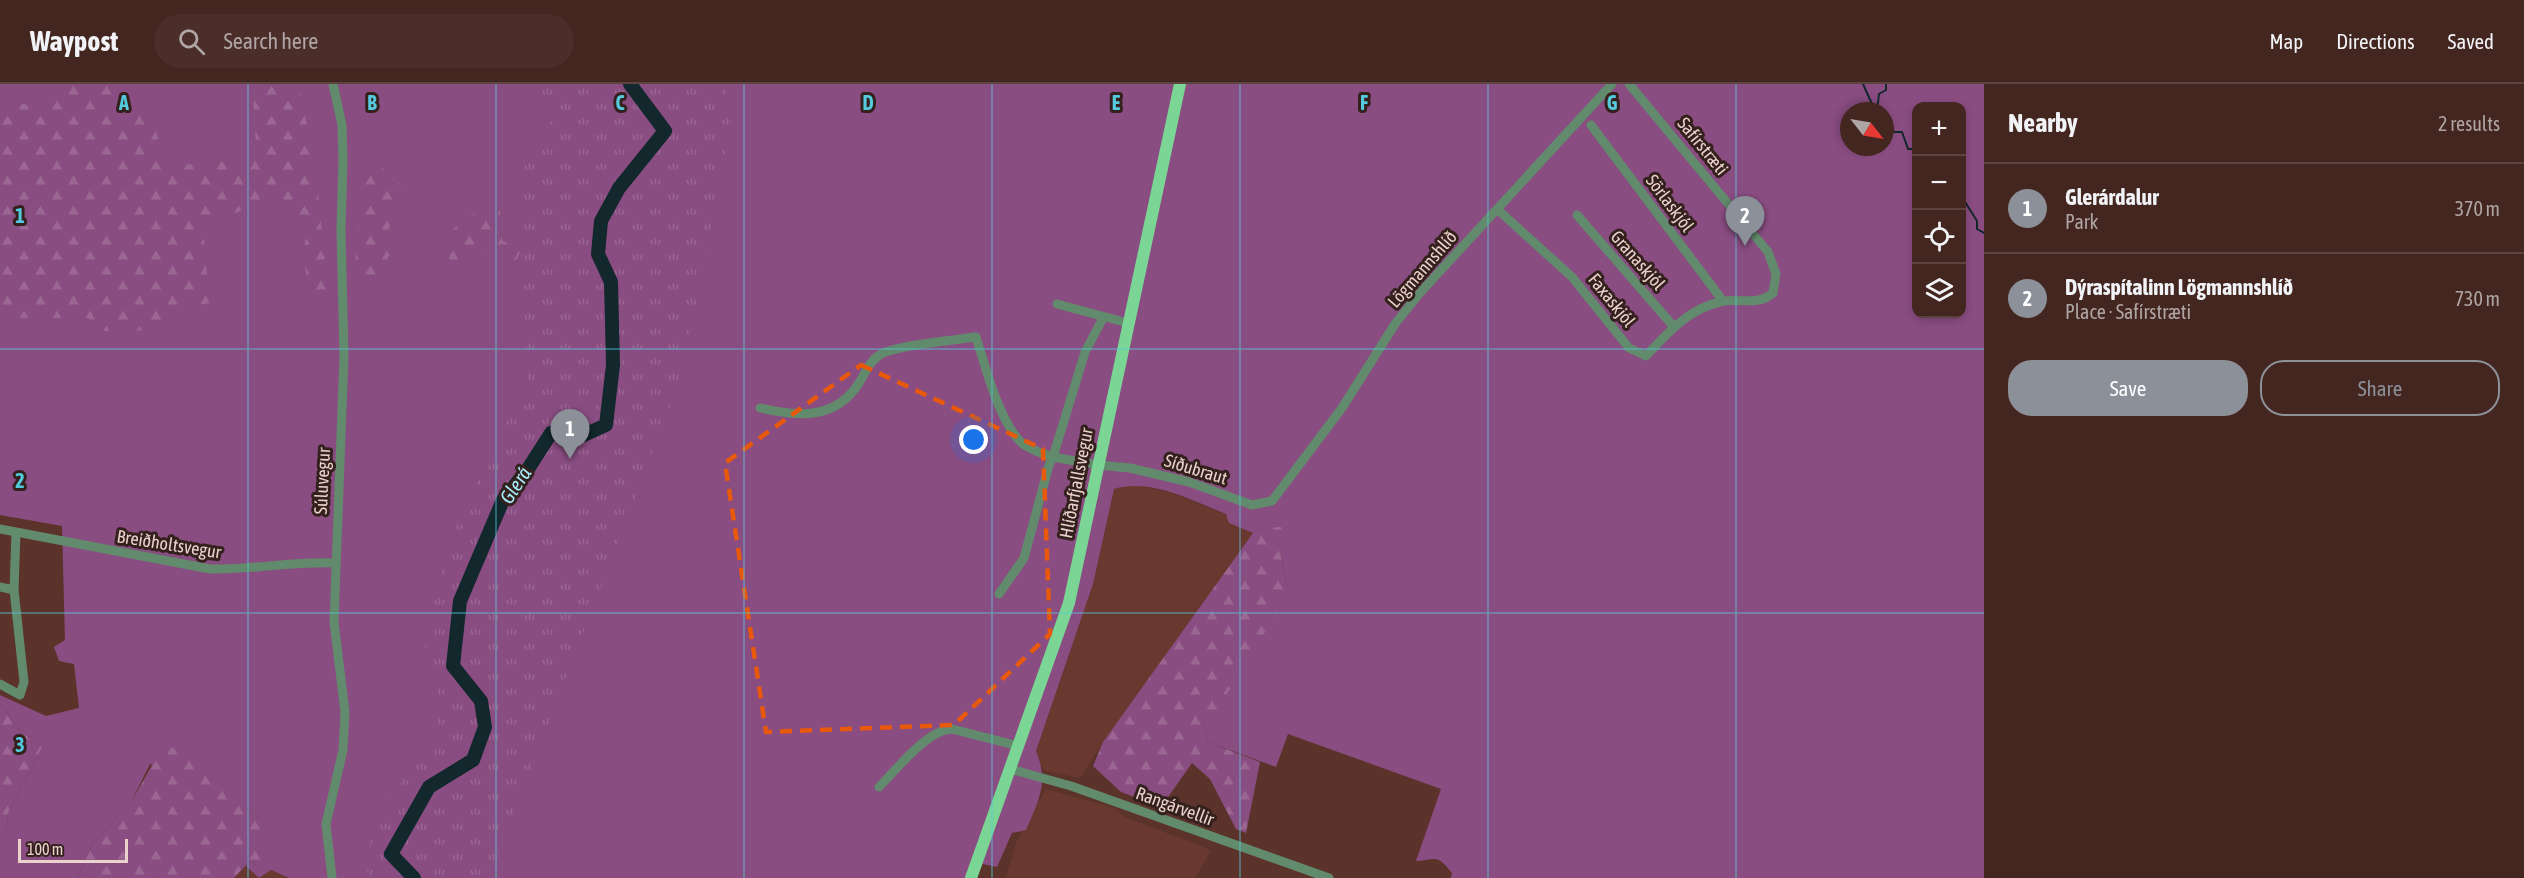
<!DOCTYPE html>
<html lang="en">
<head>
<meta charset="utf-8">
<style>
  body { margin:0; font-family:"Asap Condensed",sans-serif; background:#4b2e29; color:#f1f3f6 }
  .controls { position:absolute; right:18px; top:18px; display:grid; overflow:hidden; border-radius:12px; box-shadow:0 3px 9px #0003 }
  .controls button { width:54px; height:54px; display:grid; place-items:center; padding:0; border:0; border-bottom:2px solid #5c433e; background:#442620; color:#f1f3f6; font:30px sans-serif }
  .compass { position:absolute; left:1840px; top:18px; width:54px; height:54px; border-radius:50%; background:#442620; box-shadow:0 3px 9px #0003; rotate:121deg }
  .scale { position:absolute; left:18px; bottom:15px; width:110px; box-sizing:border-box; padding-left:6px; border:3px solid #ecd2cc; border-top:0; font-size:16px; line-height:21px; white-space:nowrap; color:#ecd2cc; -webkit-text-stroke:4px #34211d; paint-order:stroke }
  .you { position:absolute; left:974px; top:356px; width:21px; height:21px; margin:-15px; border:4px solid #fff; border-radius:50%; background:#1a73e8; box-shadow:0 0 0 9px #1a73e833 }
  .badge { display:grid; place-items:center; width:39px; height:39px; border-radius:50%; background:#8c9099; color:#fff; font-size:20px; font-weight:700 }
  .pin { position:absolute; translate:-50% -50px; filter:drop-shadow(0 2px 3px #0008) }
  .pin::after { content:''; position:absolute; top:32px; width:21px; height:18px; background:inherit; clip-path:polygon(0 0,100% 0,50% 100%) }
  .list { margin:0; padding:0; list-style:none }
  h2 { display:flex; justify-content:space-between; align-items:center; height:78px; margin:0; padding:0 24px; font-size:26px }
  h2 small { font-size:20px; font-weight:400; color:#afa5a5 }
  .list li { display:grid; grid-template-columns:39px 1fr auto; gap:18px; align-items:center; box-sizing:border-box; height:90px; padding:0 24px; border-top:2px solid #5c433e }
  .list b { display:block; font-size:22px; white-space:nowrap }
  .list p { margin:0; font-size:20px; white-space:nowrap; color:#afa5a5 }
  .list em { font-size:20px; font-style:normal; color:#afa5a5 }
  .actions { display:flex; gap:12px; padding:18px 24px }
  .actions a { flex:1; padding:14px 0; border:2px solid #8c9099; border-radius:24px; text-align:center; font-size:21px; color:#8c9099 }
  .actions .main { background:#8c9099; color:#fff }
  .icon { flex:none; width:33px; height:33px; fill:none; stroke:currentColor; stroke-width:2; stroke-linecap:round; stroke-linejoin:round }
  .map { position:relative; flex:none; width:1984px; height:794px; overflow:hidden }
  header { display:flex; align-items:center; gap:36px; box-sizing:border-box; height:84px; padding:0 30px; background:#442620; border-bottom:2px solid #5c433e }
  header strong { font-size:28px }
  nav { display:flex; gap:33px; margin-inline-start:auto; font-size:21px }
  .search { width:420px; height:54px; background:#4b2e29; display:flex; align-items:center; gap:15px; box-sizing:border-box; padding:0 21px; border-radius:33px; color:#afa5a5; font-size:22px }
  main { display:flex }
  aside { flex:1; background:#442620 }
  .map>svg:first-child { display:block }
</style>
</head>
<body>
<header>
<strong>Waypost</strong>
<div class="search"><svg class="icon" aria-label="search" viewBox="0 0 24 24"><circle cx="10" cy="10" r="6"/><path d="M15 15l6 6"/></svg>Search here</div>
<nav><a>Map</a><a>Directions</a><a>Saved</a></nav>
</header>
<main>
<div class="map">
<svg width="1984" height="794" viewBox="0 0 1984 794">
  <defs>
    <pattern id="forest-firs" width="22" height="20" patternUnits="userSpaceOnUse" patternTransform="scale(1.5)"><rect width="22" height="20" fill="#8a4d82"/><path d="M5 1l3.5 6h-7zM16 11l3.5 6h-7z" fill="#9b6692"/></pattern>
    <pattern id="park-tufts" width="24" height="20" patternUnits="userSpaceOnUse" patternTransform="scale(1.5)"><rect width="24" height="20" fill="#8a4d82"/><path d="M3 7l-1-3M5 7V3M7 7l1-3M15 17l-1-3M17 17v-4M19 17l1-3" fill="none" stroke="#9b6692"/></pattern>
  </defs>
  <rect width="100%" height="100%" fill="#5b332b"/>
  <!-- built -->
  <path fill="#693930" d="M1131,400L1169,408L1227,431L1229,439L1253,449L1103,658L1080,694L1046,687L1036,679V667L1093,500L1114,404Z
    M1046,705L1115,724L1125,733L1211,766L1195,794H1006L1017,756Z
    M246,782L259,794L271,786L289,794H234Z"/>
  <!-- grass -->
  <path fill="#8a4d82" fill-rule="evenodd" d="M0,0H1984V794H1451L1452,789C1436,769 1437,776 1416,777L1441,705L1288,650L1276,683L1208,658L1203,637L1287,502L1281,469L1261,444L1253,449L1229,439L1226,430C1192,417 1151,394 1114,405L1093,500L1036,667C1049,699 1039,716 1026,746L1012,749L997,783L973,778L966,794H289L271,786L259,794L246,782L250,777L260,783L262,760L258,733L230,710L150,680L131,718L92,760L78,794H0V751L6,748L8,729L45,658L22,650L0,619V611L46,632L79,624L74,580L59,577L54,563L65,556L62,442L0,431ZM1916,22H1962V230H1916ZM1849,27H1885V63H1849Z"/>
  <!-- forest -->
  <path fill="url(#forest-firs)" d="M65,0H123L150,27L166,82L257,75L252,0H299L316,88L329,217L308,203L303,167L308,146C281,100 241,128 203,142L209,219L163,229L160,246L100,247L88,234H0V18L36,21Z
    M364,73L378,80L403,102L385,157L390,170L378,193L354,192Z
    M500,126L502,156L520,168L515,180L482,166L471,174L450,177L443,154L471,130Z
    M1281,443L1285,457L1281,470L1287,502L1277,529L1215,629L1203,637L1208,658L1260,678L1246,749L1236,745L1210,695L1192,679L1161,723L1121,708L1093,682L1103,658L1253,449L1261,444Z
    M0,619L22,650L45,658L8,729L6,749L0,751Z
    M170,663L189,671L258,733L266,746L262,760L277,772L273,780L260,783L250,777L234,794H78L92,760L131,718L159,669Z"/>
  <!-- park -->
  <path fill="url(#park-tufts)" d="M535,0H725L732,32L682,291L491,789L494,794H369L366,779L377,731L435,652L441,621L424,558L451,453L527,296L520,89L556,30Z"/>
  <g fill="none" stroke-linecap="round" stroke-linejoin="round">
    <!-- stream -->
    <path stroke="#12282d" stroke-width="2" d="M1863,0L1872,20V27
      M1877,27L1879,10L1886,6V0
      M1885,40L1892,43L1894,48H1902L1908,65H1916
      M1962,113L1977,137V145L1984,149"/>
    <!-- river -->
    <path stroke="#12282d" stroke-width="14" d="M414,794L391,770L429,703L473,676L485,643L481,617L453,582L460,517L503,416L528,385L551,349L584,351L606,341L613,281L611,198L598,170L601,137L619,104L665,47L630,0"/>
    <!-- minor -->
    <path stroke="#618b6c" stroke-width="9" d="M1591,41L1723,217
      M1497,125L1572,193L1629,264L1646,272C1668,249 1688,225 1720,218C1738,213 1757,223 1773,209L1776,190L1768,168L1629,0
      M1577,131L1674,243
      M1057,220L1128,239
      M760,324C797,333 836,336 859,299C866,288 869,277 881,270C897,261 955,256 976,253C985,281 1000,341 1023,360C1033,367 1043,370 1053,373L1085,268L1103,234
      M0,445L210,485C252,486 293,477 335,479
      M0,503L14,506
      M999,510L1024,474L1049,381L1053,373L1097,381L1130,384L1189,398L1252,421L1272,417L1342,324L1395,240L1419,210L1612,0
      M0,600L20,611L24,598L14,506L16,448
      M1010,685L1071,702L1329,794
      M879,703C896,686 928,645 952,645L1018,662
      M332,794L326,740L343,666L345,628L334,538L344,272L341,146L343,76L342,41L333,0"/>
    <!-- major -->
    <path stroke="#7bd595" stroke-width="12" d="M971,794L1069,519L1180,0"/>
  </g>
  <!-- marked area -->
  <path fill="none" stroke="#e8590c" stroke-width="4.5" stroke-dasharray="12 8" stroke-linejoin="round" d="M861,281L1043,365L1050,550L954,641L766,648L725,379Z"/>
  <!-- grid -->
  <path fill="none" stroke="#55cadf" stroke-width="1.5" stroke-opacity="0.55" d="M248,0V794M496,0V794M744,0V794M992,0V794M1240,0V794M1488,0V794M1736,0V794M0,265H1984M0,529H1984"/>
  <g text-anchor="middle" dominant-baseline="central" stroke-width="6" stroke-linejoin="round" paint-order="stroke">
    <!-- street labels -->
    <g font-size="18" fill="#ecd2cc" stroke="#34211d">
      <text transform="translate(1703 62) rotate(51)">Safírstræti</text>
      <text transform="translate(1670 119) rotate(53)">Sörlaskjól</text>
      <text transform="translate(1638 176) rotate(49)">Granaskjól</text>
      <text transform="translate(1422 185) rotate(-49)">Lögmannshlíð</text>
      <text transform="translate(1612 216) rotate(51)">Faxaskjól</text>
      <text transform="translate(1196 385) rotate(17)">Síðubraut</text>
      <text transform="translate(322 397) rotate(-87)">Súluvegur</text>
      <text transform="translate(1076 399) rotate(-79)">Hlíðarfjallsvegur</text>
      <text transform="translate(169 460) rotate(9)">Breiðholtsvegur</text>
      <text transform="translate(1175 722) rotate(20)">Rangárvellir</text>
    </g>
    <!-- water labels -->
    <g font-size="20" font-style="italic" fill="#a7ecfa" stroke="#34211d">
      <text transform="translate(515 401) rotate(-57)">Glerá</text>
    </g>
  </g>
  <g font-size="20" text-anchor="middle" font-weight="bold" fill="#55cadf" stroke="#34211d" stroke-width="6" stroke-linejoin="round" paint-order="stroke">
    <text x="124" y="26">A</text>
    <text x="372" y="26">B</text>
    <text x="620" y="26">C</text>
    <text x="868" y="26">D</text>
    <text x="1116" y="26">E</text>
    <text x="1364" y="26">F</text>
    <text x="1612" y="26">G</text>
    <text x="20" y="139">1</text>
    <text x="20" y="404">2</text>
    <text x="20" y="668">3</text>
  </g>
</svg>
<div class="controls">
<button>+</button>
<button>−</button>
<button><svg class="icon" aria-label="locate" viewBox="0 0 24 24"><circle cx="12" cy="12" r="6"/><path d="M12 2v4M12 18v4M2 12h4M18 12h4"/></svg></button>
<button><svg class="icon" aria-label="layers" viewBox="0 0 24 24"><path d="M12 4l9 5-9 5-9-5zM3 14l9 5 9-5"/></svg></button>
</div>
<svg class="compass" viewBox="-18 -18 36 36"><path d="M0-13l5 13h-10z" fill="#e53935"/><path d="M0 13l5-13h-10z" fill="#afa5a5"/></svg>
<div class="scale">100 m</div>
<div class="you"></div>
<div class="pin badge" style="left:570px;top:375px">1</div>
<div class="pin badge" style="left:1745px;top:162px">2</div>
</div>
<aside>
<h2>Nearby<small>2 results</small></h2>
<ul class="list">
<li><span class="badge">1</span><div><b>Glerárdalur</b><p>Park</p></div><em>370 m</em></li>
<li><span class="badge">2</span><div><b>Dýraspítalinn Lögmannshlíð</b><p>Place · Safírstræti</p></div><em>730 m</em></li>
</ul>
<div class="actions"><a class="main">Save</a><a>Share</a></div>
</aside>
</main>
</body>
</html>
